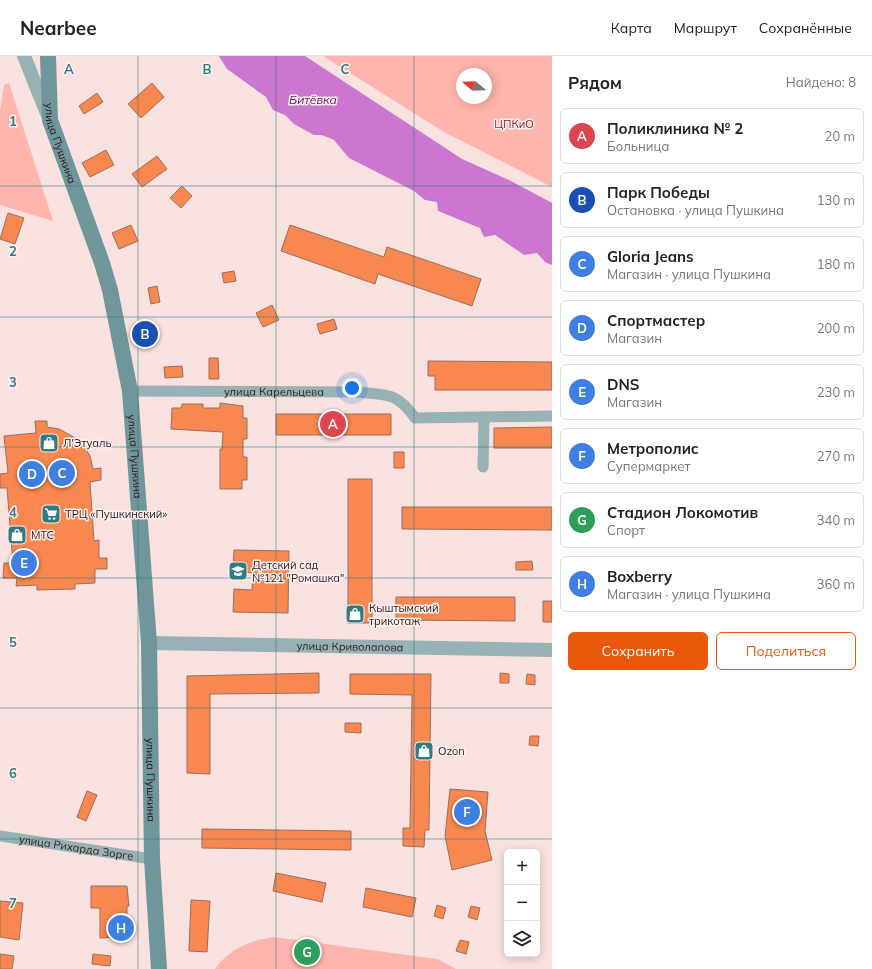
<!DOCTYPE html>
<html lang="ru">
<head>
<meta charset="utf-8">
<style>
  body { margin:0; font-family:Mulish,sans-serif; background:#f6f6f6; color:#222 }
  .controls { position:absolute; right:12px; bottom:12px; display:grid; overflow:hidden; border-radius:6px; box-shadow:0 2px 10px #0003 }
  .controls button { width:36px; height:36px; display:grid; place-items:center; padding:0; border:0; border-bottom:1px solid #e0e0e0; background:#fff; color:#222; font:20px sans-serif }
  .compass { position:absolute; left:456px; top:12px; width:36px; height:36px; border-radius:50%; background:#fff; box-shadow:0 2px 10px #0003; rotate:289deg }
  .you { position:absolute; left:352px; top:332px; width:14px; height:14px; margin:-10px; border:3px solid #fff; border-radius:50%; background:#1a73e8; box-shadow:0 0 0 6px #1a73e833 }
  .badge { display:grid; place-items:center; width:26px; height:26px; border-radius:50%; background:#ea580c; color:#fff; font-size:13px; font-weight:700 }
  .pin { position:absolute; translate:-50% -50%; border:2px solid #fff; box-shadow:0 1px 4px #0006 }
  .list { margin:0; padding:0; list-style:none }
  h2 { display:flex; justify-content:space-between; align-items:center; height:52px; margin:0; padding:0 16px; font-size:17px }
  h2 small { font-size:13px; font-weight:400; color:#767676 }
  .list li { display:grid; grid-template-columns:26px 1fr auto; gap:12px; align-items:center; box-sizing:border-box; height:56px; margin:0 8px 8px; padding:0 8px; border:1px solid #e0e0e0; border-radius:6px }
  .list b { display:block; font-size:15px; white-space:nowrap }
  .list p { margin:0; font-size:13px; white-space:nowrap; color:#767676 }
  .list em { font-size:13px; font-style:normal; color:#767676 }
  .actions { display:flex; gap:8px; padding:12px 16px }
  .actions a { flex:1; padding:9px 0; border:1px solid #ea580c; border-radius:6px; text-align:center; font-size:14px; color:#ea580c }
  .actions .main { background:#ea580c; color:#fff }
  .icon { flex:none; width:22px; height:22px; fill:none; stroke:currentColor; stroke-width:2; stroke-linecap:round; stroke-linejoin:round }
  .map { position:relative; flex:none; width:552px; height:913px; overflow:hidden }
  header { display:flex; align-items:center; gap:24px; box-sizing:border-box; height:56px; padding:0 20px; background:#fff; border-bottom:1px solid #e0e0e0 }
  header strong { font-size:19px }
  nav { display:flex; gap:22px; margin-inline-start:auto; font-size:14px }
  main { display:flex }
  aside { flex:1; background:#fff }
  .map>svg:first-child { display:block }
</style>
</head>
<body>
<header>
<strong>Nearbee</strong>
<nav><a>Карта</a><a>Маршрут</a><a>Сохранённые</a></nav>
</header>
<main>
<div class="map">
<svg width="552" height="913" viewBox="0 0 552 913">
  <rect width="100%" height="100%" fill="#f8e1df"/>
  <!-- green -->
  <path fill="#ffb4ad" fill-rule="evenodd" d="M323,0H552V131L444,76ZM462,18H486V42H462Z
    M9,27L53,165L0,149V55L4,29Z
    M274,881L437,903L456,913H215C229,893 250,884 274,881Z"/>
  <!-- water -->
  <path fill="#cb77d0" d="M219,0H305L462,103L511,125L552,147V209L545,206L537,197L524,199L495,179L484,181L480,172L438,155L437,146L425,144L414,135L349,102L334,84L322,79H314L294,68L285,59L273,54L266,41L227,13Z"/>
  <!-- building -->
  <path fill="#f88750" stroke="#9b6f5b" d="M152,27L164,41L141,62L128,48Z
    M97,37L103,46L84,58L79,50Z
    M106,94L114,109L90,121L82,107Z
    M157,100L167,113L142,131L132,118Z
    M182,130L192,140L181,152L170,142Z
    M8,157L24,162L15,188L0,183Z
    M131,169L138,185L119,193L112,177Z
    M290,169L384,201L387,191L481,223L472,250L378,218L375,228L281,195Z
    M234,215L236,225L224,227L222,217Z
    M157,230L160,246L151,248L148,232Z
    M272,249L279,264L263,271L256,257Z
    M334,263L337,273L320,278L317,268Z
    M209,302H218L219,323H209Z
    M428,305L552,306V334H435V320H428Z
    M182,310L183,321L165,322L164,311Z
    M220,347L243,350V362H247V383H243V401H247V424H242V433H220V393H222L223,376L171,373L172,352H181L182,348H203V352H220Z
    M276,358H391V379H276Z
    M35,365H47V371L59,373L72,380L84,390L90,400L93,413L101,412V424L90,426L94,485L99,484V502H107V513H95V527L75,528V533L37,534V529L16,530L17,522H3L4,507H13L7,432H0V418L8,417L4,380L36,377Z
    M552,371V392H494V372Z
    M394,396H404V412H394Z
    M348,423H372V567H348Z
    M402,451H552V474L402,473Z
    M234,494L289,495L288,557L233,556L234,533L252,534L253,517L233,516Z
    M532,505L533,514H516V506Z
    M396,541H515V565L396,564Z
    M543,545H552V566H543Z
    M319,617V637L210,638V718L187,717V620Z
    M500,617L509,618V627H500Z
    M350,618H431L429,774H425L424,791L403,790V772H410L412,639L350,638Z
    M527,618L535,619V629L526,628Z
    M345,667H361V677L345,676Z
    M530,680H539L538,690L529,689Z
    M450,733L488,736L485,775L492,804L452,814L445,780Z
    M87,735L97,739L86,765L77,761Z
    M202,773L351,775V794L202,792Z
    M276,817L326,827L322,846L273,835Z
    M91,830H127L129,850H127V870H125V881L100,882V852H91Z
    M366,832L416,842L412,861L363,851Z
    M191,844L210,845L207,896L189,895Z
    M0,845L23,847L19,884L0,881Z
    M437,849L446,852L443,863L434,860Z
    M471,850L480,852L477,864L468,861Z
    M460,884L469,886L466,898L456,895Z
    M0,898L14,900L12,913H0Z
    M93,898L111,900L110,910L92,908Z"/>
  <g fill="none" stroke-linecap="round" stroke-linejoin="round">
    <!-- minor -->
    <g stroke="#97b1b4" stroke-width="11">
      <path id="s1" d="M130,335L357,336C387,339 397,336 415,362L552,360"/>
      <path d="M483,411L484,361"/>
      <path id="s2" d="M0,780L152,803"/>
    </g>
    <!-- tertiary -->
    <g stroke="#97b1b4" stroke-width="14">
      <path d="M24,0L48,60"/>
      <path id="s3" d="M149,587L552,594"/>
    </g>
    <!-- secondary -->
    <path stroke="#6f969b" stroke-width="16" id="s4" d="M48,0L50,64L102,207L110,234L130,335L149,587L152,803L159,913"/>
  </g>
  <!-- grid -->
  <path fill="none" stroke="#327a82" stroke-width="1" stroke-opacity="0.55" d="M138,0V913M276,0V913M414,0V913M0,130H552M0,261H552M0,391H552M0,522H552M0,652H552M0,783H552"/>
  <!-- icons -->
  <defs>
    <g id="shop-square" transform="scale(1)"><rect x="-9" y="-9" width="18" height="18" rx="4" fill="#327a82" stroke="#fdf1f0"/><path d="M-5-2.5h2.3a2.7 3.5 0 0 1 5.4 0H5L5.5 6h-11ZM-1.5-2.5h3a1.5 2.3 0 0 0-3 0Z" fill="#fff"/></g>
    <g id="supermarket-square" transform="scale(1)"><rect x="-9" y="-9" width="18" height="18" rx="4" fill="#327a82" stroke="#fdf1f0"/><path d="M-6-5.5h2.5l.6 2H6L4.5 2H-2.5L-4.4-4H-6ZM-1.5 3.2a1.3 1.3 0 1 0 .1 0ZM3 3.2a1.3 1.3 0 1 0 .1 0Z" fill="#fff"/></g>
    <g id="school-square" transform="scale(1)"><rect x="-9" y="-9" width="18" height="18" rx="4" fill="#327a82" stroke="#fdf1f0"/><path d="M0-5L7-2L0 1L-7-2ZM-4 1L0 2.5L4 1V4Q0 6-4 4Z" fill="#fff"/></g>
  </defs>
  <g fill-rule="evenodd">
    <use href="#shop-square" x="49" y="387"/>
    <use href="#supermarket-square" x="51" y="458"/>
    <use href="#shop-square" x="17" y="479"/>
    <use href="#school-square" x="238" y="515"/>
    <use href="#shop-square" x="355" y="558"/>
    <use href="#shop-square" x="424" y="695"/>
  </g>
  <g text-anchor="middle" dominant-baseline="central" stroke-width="3" stroke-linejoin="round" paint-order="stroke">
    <!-- park labels -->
    <g font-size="11" fill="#8b1b1e" stroke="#fdf1f0">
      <text x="514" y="68">ЦПКиО</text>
    </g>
    <!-- street labels -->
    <g font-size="11" fill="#2c1816" stroke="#fdf1f0">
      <text stroke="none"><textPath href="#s4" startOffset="89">улица Пушкина</textPath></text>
      <text stroke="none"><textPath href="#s1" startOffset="144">улица Карельцева</textPath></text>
      <text stroke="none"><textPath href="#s4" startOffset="413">улица Пушкина</textPath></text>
      <text stroke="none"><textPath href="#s3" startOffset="201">улица Криволапова</textPath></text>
      <text stroke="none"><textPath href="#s4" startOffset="737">улица Пушкина</textPath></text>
      <text stroke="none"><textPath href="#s2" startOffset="77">улица Рихарда Зорге</textPath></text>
    </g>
    <!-- poi labels -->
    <g font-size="11" fill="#2c1816" stroke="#fdf1f0" text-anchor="start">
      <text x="63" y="387">Л'Этуаль</text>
      <text x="65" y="458">ТРЦ «Пушкинский»</text>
      <text x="31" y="479">МТС</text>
      <text x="252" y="509">Детский сад<tspan x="252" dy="13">№121 "Ромашка"</tspan></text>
      <text x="369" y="552">Кыштымский<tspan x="369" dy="13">трикотаж</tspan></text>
      <text x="438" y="695">Ozon</text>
    </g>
    <!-- water labels -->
    <g font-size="12" font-style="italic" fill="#601165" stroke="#fdf1f0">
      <text x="313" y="43">Битёвка</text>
    </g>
  </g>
  <g font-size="13" text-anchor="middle" font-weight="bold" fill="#327a82" stroke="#fdf1f0" stroke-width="3" stroke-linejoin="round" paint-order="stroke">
    <text x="69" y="18">A</text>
    <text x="207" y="18">B</text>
    <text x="345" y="18">C</text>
    <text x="13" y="70">1</text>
    <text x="13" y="200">2</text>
    <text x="13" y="331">3</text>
    <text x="13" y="461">4</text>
    <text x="13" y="591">5</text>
    <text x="13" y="722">6</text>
    <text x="13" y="852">7</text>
  </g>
</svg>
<div class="controls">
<button>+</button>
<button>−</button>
<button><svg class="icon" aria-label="layers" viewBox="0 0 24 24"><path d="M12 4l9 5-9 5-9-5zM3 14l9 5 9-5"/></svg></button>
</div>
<svg class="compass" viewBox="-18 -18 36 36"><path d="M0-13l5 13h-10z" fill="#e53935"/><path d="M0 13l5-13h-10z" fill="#767676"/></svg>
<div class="you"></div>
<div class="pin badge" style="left:333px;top:368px;background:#e0444e">A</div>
<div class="pin badge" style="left:145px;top:278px;background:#1a4fb4">B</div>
<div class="pin badge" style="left:62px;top:417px;background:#3f7fe0">C</div>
<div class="pin badge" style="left:32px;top:418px;background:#3f7fe0">D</div>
<div class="pin badge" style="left:24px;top:507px;background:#3f7fe0">E</div>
<div class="pin badge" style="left:467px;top:756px;background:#3f7fe0">F</div>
<div class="pin badge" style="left:307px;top:896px;background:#2e9e5b">G</div>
<div class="pin badge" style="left:121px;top:872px;background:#3f7fe0">H</div>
</div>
<aside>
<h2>Рядом<small>Найдено: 8</small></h2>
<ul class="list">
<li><span class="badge" style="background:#e0444e">A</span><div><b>Поликлиника № 2</b><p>Больница</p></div><em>20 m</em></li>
<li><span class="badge" style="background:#1a4fb4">B</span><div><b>Парк Победы</b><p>Остановка · улица Пушкина</p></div><em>130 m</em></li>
<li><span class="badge" style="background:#3f7fe0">C</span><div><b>Gloria Jeans</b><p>Магазин · улица Пушкина</p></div><em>180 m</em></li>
<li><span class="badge" style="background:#3f7fe0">D</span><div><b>Спортмастер</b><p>Магазин</p></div><em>200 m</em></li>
<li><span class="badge" style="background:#3f7fe0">E</span><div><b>DNS</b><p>Магазин</p></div><em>230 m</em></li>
<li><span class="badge" style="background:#3f7fe0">F</span><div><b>Метрополис</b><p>Супермаркет</p></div><em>270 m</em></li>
<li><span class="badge" style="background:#2e9e5b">G</span><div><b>Стадион Локомотив</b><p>Спорт</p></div><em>340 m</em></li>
<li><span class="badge" style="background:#3f7fe0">H</span><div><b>Boxberry</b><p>Магазин · улица Пушкина</p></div><em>360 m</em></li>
</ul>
<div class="actions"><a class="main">Сохранить</a><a>Поделиться</a></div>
</aside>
</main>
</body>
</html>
